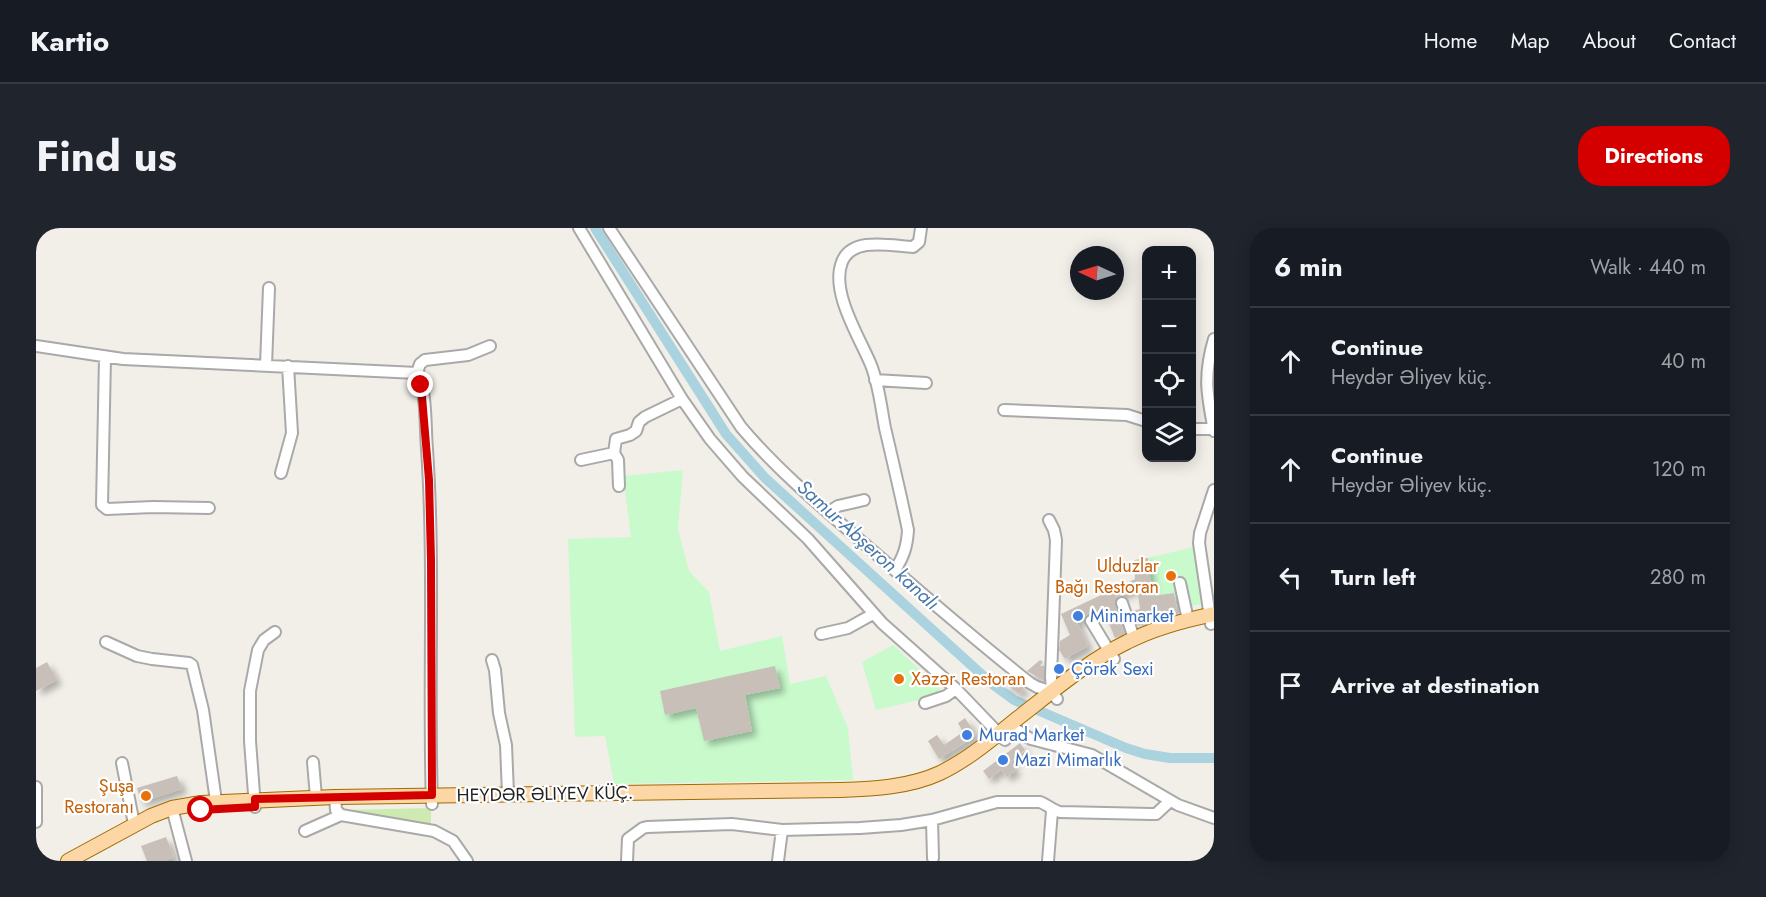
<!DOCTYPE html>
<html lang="en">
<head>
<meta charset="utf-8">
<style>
  body { margin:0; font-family:Jost,sans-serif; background:#20242c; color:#f1f3f6 }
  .controls { position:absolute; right:18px; top:18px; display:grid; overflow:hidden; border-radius:12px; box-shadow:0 3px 15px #0003 }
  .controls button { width:54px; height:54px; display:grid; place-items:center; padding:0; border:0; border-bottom:2px solid #363941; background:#171b24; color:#f1f3f6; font:30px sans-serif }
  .compass { position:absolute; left:1034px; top:18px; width:54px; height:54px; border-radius:50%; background:#171b24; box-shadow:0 3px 15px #0003; rotate:274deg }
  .stop { position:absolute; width:18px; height:18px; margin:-14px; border:4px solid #d40000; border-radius:50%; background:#fff }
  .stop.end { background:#d40000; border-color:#fff; box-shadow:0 2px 6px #0008 }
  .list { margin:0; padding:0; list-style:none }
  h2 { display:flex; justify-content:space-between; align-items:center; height:78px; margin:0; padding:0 24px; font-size:26px }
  h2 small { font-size:20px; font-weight:400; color:#9ea1a6 }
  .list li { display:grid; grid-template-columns:39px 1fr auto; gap:18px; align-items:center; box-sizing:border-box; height:108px; padding:0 24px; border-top:2px solid #363941 }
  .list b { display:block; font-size:22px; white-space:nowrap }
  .list p { margin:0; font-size:20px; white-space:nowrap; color:#9ea1a6 }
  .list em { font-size:20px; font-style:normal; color:#9ea1a6 }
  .icon { flex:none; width:33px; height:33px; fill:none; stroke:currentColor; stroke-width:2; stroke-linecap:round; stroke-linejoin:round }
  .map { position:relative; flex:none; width:1178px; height:633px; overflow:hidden; border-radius:24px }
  header { display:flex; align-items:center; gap:36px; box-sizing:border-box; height:84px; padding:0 30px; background:#171b24; border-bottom:2px solid #363941 }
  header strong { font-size:28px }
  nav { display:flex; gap:33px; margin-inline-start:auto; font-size:21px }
  .intro { display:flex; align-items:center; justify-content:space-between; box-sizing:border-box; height:144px; padding:0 36px }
  h1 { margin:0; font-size:42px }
  .button { padding:15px 27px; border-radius:24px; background:#d40000; color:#fff; font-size:21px; font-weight:700 }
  main { display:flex; gap:36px; padding:0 36px }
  aside { flex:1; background:#171b24; border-radius:24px; box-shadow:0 3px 15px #0003 }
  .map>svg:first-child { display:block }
</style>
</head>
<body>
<header>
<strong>Kartio</strong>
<nav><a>Home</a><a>Map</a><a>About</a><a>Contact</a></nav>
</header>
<div class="intro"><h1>Find us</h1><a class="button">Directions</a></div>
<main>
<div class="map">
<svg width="1178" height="633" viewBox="0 0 1178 633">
  <defs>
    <filter id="shadow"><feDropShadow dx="5" dy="5" stdDeviation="3" flood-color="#0004"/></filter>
  </defs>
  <rect width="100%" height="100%" fill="#f2efe9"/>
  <!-- grass -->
  <path fill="#cdebb0" d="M395,580V597L307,586V582Z"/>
  <!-- park -->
  <path fill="#c8facc" d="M647,242L642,301L653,343L673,364L684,423L746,408L754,456L790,448L812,500L817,552L578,556L569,508L539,509L532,311L595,309L587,248Z
    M1157,319L1167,376L1156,378L1154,369L1140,375L1138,365L1116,368L1112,330Z
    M857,417L905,461L892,470L840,482L826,434Z"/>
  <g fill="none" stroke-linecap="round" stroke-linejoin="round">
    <!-- canal -->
    <path stroke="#aad3df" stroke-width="10" d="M559,0L690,206L729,250L955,455L978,472L1090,520L1109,526L1134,530H1178"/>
  </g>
  <!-- building -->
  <path fill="#c7bfb8" filter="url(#shadow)" d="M1112,330L1116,368L1138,365L1141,382L1106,388L1109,396L1102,398L1097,383L1104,381L1101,360L1079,370V377L1088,405L1079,410L1067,381L1058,386H1052L1041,394L1052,418L1029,431L1023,422L1024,413L1034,407L1025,386L1099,351L1098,332Z
    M1004,432L1007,434L1004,438H1008V453L991,443Z
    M11,434L21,452L0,463V440Z
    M739,438L744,460L709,467L716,503L668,513L660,480L629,487L624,463Z
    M973,448L988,460L984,466L968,455Z
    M929,490L940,507L903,531L892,513L901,507L908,517L927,504L922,495Z
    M984,515L989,522L974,534L980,542L971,549L965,541L953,551L947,543Z
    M141,548L146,561L105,574L101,560Z
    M130,609L138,629L128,633H111L105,618Z"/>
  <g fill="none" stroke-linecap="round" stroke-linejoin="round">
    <!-- minor casing -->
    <g stroke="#a9a9a9" stroke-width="14">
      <path id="minor" d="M543,0L646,171L674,211L707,249L772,311L846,395L920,461L969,512
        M573,0L705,199C742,243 788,281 832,319C885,365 939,412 994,455L1001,459L1016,464
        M1173,0L1178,3
        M1178,111C1167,148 1171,167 1178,203
        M0,118L87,131L381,145C391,163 389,199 391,221C399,339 392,457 396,576
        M69,130L66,277L71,281L117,279L173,280
        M230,137L233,60
        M381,145L384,136L389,132L432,127L454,118
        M839,152L890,155
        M968,182L1091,187L1110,193
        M1156,201H1178
        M578,225L582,232L583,258
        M545,232L578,225L580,211L594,207L600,203L603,194L609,189L646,171
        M245,245L256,205L252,138
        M793,284L802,278L828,272
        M1013,292L1018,302L1020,312L1015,449L1016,464L1021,471
        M859,342C868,328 871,318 872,302C865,268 857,234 849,200C845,179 843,157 835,137C824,110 794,64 806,34C816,8 856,18 877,19L883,14L885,0
        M1144,355L1152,392
        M1086,375L1098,410
        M1055,393L1078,431
        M1175,396L1163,315L1164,305L1178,262
        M785,406L812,400L837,386
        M70,414L101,428L116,431L153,435L156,437L167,482L180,573
        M456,432L459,442L463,485L470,517L472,566
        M889,475L910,468L920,461
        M970,500C980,498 986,507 995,511L1056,527L1142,577L1178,590
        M277,534L280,569
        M86,535L98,596
        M0,559V594
        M299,569L300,582L305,587L398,603L417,613L431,633
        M219,579L214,513V463L222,422L228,412L239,404
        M136,580L150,633
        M896,592L897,630
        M269,603L305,587
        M591,633L592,611L607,600L611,599L696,596L746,602L824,600L865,597L896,592L961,574H1004C1012,577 1016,582 1024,584L1115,586H1120L1134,573
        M742,633L746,602
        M1012,633L1016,583"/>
    </g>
    <!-- major casing -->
    <g stroke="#a06b00" stroke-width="16">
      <path id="major" d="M32,633L115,588L136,580L165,575L299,569L805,562C837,561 874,559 904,545C933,531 957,510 982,490C1017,463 1052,433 1091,414C1118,400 1148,392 1178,386"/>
    </g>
    <!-- minor -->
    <use href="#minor" stroke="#fff" stroke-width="10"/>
    <!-- major -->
    <use href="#major" stroke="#fcd6a4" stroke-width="14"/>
  </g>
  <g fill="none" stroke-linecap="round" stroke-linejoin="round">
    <!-- route -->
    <path stroke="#d40000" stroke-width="8" d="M165,582L219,579V571L396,567L395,332L393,252L385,157"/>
  </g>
  <!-- markers -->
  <g fill="#e8710a" stroke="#fff" stroke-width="2">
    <circle cx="1135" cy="348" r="6"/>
    <circle cx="863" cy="451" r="6"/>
    <circle cx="110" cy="568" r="6"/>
  </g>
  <g fill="#3f7fe0" stroke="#fff" stroke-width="2">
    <circle cx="1042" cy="388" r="6"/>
    <circle cx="1023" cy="441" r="6"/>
    <circle cx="931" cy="507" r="6"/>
    <circle cx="967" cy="532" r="6"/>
  </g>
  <g text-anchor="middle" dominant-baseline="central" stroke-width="4.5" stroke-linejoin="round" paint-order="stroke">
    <!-- food labels -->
    <g font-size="18" fill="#c56008" stroke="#fff" text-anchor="end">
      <text x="1123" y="338">Ulduzlar<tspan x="1123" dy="21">Bağı Restoran</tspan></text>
      <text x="875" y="451" text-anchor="start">Xəzər Restoran</text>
      <text x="98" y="558">Şuşa<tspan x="98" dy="21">Restoranı</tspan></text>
    </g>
    <!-- shop labels -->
    <g font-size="18" fill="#366cbe" stroke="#fff" text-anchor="start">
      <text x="1054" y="388">Minimarket</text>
      <text x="1035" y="441">Çörək Sexi</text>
      <text x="943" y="507">Murad Market</text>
      <text x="979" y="532">Mazi Mimarlık</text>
    </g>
    <!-- street labels -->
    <g font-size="18" fill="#222" stroke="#fff">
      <text transform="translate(509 566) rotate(-1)">HEYDƏR ƏLIYEV KÜÇ.</text>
    </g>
    <!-- water labels -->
    <g font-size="20" font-style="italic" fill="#4a7aab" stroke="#fff">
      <text transform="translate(832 317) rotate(42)">Samur-Abşeron kanalı</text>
    </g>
  </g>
</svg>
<div class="controls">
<button>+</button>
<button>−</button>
<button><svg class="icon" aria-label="locate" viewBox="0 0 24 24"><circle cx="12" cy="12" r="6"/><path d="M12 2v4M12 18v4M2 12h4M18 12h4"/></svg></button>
<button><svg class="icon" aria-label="layers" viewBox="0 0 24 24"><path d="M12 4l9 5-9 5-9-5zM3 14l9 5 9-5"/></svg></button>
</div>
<svg class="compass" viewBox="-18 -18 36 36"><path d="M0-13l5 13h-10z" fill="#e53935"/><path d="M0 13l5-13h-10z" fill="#9ea1a6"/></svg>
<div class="stop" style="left:165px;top:582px"></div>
<div class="stop end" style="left:385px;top:157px"></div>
</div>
<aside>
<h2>6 min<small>Walk · 440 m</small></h2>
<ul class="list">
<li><svg class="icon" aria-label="ahead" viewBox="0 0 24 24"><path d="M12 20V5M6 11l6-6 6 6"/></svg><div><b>Continue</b><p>Heydər Əliyev küç.</p></div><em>40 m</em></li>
<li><svg class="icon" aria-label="ahead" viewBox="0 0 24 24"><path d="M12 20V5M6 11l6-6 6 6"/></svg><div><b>Continue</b><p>Heydər Əliyev küç.</p></div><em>120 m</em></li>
<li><svg class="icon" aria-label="left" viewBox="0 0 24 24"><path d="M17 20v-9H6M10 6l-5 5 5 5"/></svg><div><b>Turn left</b></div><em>280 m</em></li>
<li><svg class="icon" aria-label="arrive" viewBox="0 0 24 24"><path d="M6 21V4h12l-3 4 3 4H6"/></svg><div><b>Arrive at destination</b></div></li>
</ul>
</aside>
</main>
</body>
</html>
